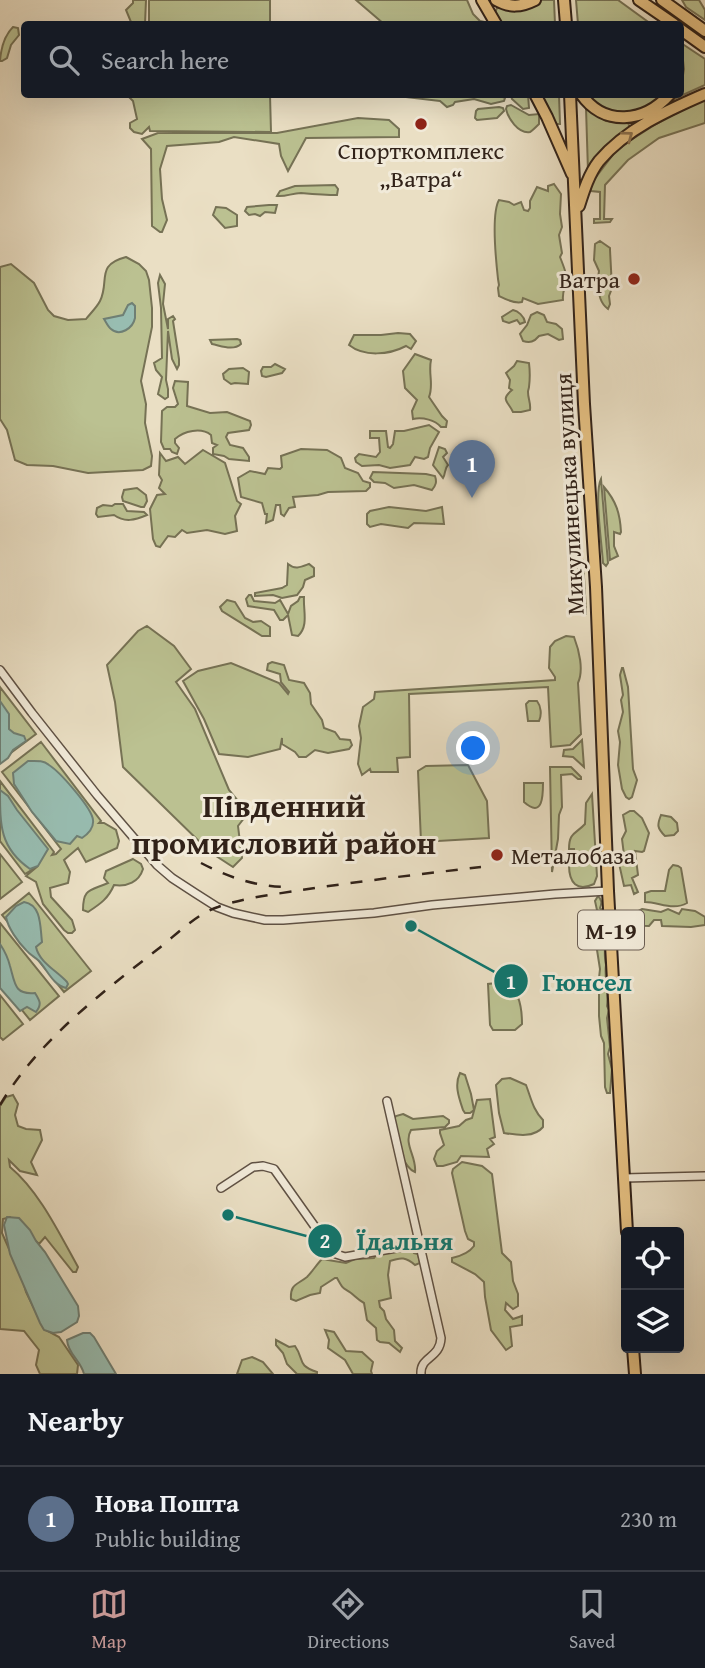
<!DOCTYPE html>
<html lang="en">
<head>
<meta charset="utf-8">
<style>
  body { margin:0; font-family:"Gentium Book Plus",serif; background:#20242c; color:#f1f3f6 }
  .controls { position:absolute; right:21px; bottom:21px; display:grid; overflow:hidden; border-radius:7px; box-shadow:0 7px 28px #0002 }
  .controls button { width:63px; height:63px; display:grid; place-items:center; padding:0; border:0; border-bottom:2px solid #363941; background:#171b24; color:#f1f3f6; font:35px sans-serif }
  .you { position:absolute; left:474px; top:749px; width:24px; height:24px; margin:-18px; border:5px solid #fff; border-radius:50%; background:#1a73e8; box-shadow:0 0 0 10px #1a73e833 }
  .badge { display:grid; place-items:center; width:46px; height:46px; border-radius:50%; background:#c59692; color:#fff; font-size:23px; font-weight:700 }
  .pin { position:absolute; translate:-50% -58px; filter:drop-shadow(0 2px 4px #0008) }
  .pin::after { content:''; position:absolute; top:37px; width:24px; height:21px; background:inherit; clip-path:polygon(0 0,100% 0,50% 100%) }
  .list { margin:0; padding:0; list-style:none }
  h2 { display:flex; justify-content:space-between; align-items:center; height:91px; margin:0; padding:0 28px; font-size:30px }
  h2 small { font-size:23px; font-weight:400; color:#9ea1a6 }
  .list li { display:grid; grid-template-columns:46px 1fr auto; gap:21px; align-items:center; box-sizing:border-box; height:105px; padding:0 28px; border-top:2px solid #363941 }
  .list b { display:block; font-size:26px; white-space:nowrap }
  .list p { margin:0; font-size:23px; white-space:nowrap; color:#9ea1a6 }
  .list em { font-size:23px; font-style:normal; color:#9ea1a6 }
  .icon { flex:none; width:38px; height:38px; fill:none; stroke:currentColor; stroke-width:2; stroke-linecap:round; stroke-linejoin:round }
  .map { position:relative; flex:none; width:705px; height:1374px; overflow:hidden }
  .search { position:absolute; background:#171b24; box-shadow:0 7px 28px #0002; left:21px; right:21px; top:21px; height:77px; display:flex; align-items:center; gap:18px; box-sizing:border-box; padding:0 24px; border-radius:7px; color:#9ea1a6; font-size:26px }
  .sheet { height:196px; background:#171b24 }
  nav { display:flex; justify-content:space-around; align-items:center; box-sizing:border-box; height:98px; border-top:2px solid #363941; background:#171b24; font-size:19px; color:#9ea1a6 }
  nav a { display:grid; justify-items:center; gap:4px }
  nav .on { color:#c59692 }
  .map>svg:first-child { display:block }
</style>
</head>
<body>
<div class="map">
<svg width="705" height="1374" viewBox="0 0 705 1374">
  <rect width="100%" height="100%" fill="#eadfc4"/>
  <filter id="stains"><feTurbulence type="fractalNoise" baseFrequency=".00286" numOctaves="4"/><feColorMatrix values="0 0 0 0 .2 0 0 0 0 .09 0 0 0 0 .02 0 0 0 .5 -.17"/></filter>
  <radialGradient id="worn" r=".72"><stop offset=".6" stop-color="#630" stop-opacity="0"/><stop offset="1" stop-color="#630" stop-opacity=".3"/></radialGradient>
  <!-- green -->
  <path fill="#bbc191" stroke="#767255" stroke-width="2" d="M133,0H146L145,24H131V22L126,10L133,3Z
    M149,0H270V24H149Z
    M356,0H467L473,14L480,21L489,23L490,24H384Z
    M541,0H554L555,24H501L495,13L497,8L535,5Z
    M576,0H618L651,24H578Z
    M682,0H699L705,10V20L686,7Z
    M13,27L18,28L19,35L11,45L7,58L2,61H0C1,48 4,36 13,27Z
    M681,43L705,59V85L674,99L677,95L680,94L684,69Z
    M406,94H497L505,98L504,101L491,104L474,99L455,102L453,105L447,107L440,101L405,97Z
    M127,95H270L271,132L150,131L149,127L142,134L134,132L130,128V123L137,119L133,101Z
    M511,95H528L529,108L523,109L512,99Z
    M540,95H559L560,124H557L554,121Z
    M585,95H664C650,106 625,120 607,111C599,107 592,100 585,95Z
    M705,99V123L659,138L628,160L605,185L604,219H612L610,222L594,223V219H600V192L591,191L590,185L615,152L631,140L656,124Z
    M511,105L529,115L539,114V124C537,126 532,131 530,132C518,134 508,118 506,109L507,106Z
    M499,107L503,108L504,111L497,118L477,120L475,118L476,111L478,109Z
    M586,108L606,121L628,123L630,128L605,148L588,171Z
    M358,118L389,120L399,129V137L306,138L288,171L281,156L279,144L234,137L219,142L167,146L160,169L162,199L167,220L162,232H160L152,226L151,149L142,139L158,133H277Z
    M554,184L561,194L560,214L562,227L559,235L562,253L560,257C562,262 568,277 567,281C565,289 562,291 563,300L538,304L523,298L522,302C514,304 505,299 499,296L498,288L499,285L498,279C496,261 491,214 499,200L509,202L514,205L521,202L524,210L528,211L530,208V201L537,187L548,191V186Z
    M335,185L338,189L337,195C325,195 313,194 301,193C292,193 286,197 277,196L280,191L295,186Z
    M269,205H277L275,213L265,212L260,216L255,214L249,215L245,211L247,207Z
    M216,207L226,208L237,215V226L225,228L213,215Z
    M600,241L610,248V250L612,288L609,296L610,304L608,309C600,303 599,295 598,285L600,282L598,278L599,271L594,260L595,244Z
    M126,257L139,264L146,271L149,280L152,308V327L141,381L146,404L145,423L152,456L151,466L143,470L88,473L53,466L27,465L15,460L7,430L0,419V267L11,264L34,283L48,310L54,316L68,320L86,319C90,314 97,307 100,301C110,281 95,265 126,257Z
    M160,275L165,284L163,304L168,329V319L173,316L175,319L173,321L179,359V365L177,369L172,359L168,331L166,380L168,389V397L165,399L158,394L162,377L156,370L154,363L162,358L161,308L158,283Z
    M513,310C518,311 524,316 525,322L520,324L517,320L509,323L503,321L502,317Z
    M537,312L544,315L547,322L556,324L562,329L563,339L559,340L548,334L539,336C534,342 530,343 523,341L520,334L527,325L531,315Z
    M398,333L410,334L416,341L411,349L406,346C389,355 364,357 349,345L354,335H381Z
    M237,339L240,340L241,344C233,351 222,346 212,344L210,340Z
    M415,354L431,360C428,373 434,385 429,397L442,416L447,421L446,427H441C435,420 423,417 413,419L412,411L417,400L405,388L403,371Z
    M517,361L529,363C530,371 530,379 529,387C529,388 528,390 528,392C528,399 531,403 530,410L521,412H513C508,401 500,400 512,390L509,388L510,380L506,373L514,366Z
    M275,364L285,369L282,373L266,377L262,376L261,371L263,367H271Z
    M243,368L249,372L248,384L235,383L231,384L224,379L223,374L229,369Z
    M175,381L188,382L187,406L210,413L227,412L250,421L251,425L249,430L228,433L226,437L230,445L243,448L249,457V461L229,459L224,456L213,454V448L217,445L212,443L211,435C201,427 184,431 175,439V443L179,448L177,454L172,452L170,449H164L161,442L162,411L167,407H175L178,404L173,388Z
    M429,425L439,432L430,448L428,457L424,459L415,457L410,465L390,468L379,465L362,466L356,462L355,458L359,454L376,457L380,452L379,438H370V431H386L388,447L390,448L393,444L395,431H404Z
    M439,447L445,449L447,453L443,457L448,465C444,469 446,473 443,478L433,465Z
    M301,449L327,450L341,458L345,468L358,473L363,481L370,483V487L366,491L328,492L318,495L293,497L295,507L289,508L284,516L281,514L280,505H276L273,520L266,523L267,514H265L262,503L241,497L238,478L250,471L265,474L268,468L280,469L282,467L281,456Z
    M203,450L225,463L237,501L241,504L235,516L237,531L225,534L207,530L187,533L182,530L175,537L168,536L160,547L156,546L153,539L150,509L157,495L165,494L159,488L162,480L159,475L160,453L166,461L178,457L185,464Z
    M373,472L426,474L435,476C437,482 436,485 432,490L414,485L394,488L385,483L374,482L370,478Z
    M601,479L608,563L606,566L603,563C602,545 594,493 601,479Z
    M604,487C616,501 620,513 621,532L620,534L614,532V546L618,556L610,560Z
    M137,488L146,495L147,501L144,507H141L123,501L122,497L124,490Z
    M115,504H123L127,511L144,512L147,515C135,520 125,523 114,515L98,517L96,514L97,508L103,505L112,506Z
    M389,507L426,511L442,507L444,524L414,523L408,528L381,524L370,527L367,524V514L370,511Z
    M581,560H583L586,611V614H583L580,609L578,566Z
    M288,564C295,570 301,567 309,564L314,568V576L305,580L303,587L297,595L282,598L273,595L255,596V593L282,588L287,585Z
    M249,595H251L254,601L275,603L280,600L288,614L291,606L298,601L300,597H304C303,610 309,626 298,636L292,635L288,615L283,620H280L274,610L248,606L246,599Z
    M227,600L235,602L245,618L253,622L261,621L270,627V636H262L222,611L220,607Z
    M147,626L174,646L191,669L176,682L195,709L229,790L248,813L238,826L242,858L233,867L210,852L123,767L115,702L107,665L138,631Z
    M566,636L574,637C579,650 584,670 578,683L581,734L570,745L551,747L548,687L409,694L410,757L397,758L398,772H371L370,769L362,775L358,764L361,738L359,726L363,707L374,699L375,692L555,680V677L549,668L550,647L555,641Z
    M272,662L284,665L289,680L304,683L310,693L311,704L322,720L324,728L335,732L340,739L350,740L352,745L349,749L328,753L315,750L306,757H299L295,752L282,744V738L280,749L248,757L219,754L204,719L183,681L198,671L231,663L279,683L288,694L289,692L281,682L280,674L267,670L268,664Z
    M622,668H623L628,687L633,769L637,780L632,797L629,799L626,797L622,789L618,765L620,742L618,731L623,712L621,700L623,695L620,675Z
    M0,687L36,734L0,761Z
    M529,701H537C541,706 542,715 539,721H528L526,704Z
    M582,740L584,767L573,757L563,756L564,750L573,749Z
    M41,742L101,821L99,823H104L116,830L119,841L117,848L86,862L78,848L64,860L70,872L68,883L50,888L51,897L72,920L75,930L72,933H68L64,930L43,904L36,882L26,876L38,866L25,874L0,841V781L54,852L52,855L56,854L61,849L2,772Z
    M468,765L487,801L489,838L421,842L418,771L426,766Z
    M550,767H571L581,777V779H578L572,774L561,775L562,807L559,815L558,839L552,872Z
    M524,783H543C543,795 543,819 524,802Z
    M592,794L597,876L594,884C577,892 569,883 569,865H575L574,849H569C569,832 576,834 585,824L586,803Z
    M630,811H634L642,818L649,833L644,851L642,852L635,851L638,875L632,878L638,892L634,894L631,885L624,886L618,859L624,855L622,839L626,831L623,815Z
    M661,815L671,817L677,823L678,831L674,835L665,836C657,828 657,825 661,815Z
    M0,854L22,882L0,899Z
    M133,859L141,864L143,869C139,882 127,887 114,885C108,899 100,904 88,912L83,910C83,888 90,891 108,883L104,878L106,871Z
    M673,865L678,866L681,868L687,903C673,911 659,902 645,902V893L651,891H665L669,870Z
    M29,893L91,971L64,992L2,915Z
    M598,896C602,900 602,903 600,908L603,911C603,917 605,926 603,931C607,941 603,953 606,965C604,978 609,993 607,1006L609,1010L607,1018L610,1047L608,1054L612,1069L610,1093H607L605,1087L604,1043L601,1036L599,1016V978L600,969L597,950L598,942L595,914L597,910L595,901Z
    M642,909L661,912L668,909L679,914L682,909L695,911L705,917V925L691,927L662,926L661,920H654L649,926C640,926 635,926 629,919V916Z
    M0,923L59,996L30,1020L0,983Z
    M505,982C519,989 522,1009 522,1024L515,1030H493L490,1025L488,984Z
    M0,995L23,1024L3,1040L0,1037Z
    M460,1073L465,1075L471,1094L474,1110L470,1113H465L463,1110C459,1098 454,1085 460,1073Z
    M510,1078L526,1085C531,1098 533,1110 543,1120V1127C534,1138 517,1135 504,1133L499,1113L496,1085L502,1079Z
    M13,1095L18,1104L15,1115L18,1126L26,1129L40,1130L42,1140L31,1162L37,1175L20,1171L9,1160L10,1167C39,1191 59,1233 78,1267L76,1272H73L45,1237L39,1244L10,1217L3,1219L2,1233L23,1281L26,1292L44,1329L59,1337L78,1365L77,1374H40L36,1365L39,1350L24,1331L0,1329V1106L6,1097Z
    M490,1099L495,1137L490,1139L494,1144L487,1149L489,1157L461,1156L457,1162L443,1166H437L434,1159L437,1151L444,1145L440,1133V1130L459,1126L466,1120L472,1118L477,1100Z
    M403,1114L413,1119L443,1116L449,1120V1123L445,1127L411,1130C403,1144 417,1157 415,1172C399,1165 398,1135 394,1119L396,1116Z
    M462,1162L482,1166L492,1174L502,1253L511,1262L513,1281L518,1294V1306L513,1309L506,1303L505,1310L513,1319L522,1316V1325L510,1327L512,1346L506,1350L491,1330L485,1297L484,1282L475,1274L452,1262V1258C461,1256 469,1253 474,1246V1242L468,1239L465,1231L452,1173L453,1169Z
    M409,1246L414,1253L418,1254L420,1263L415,1265C406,1257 401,1257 390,1261L388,1275L391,1298L379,1301L380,1307L384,1311L386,1319L394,1330L395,1341L402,1348L400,1352L389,1343L380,1342L377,1340L376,1328L367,1320L364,1303C358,1300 356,1297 351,1293C342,1287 343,1289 337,1278H335L321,1287L320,1293L310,1295L296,1301L291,1299C290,1284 297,1285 307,1277C312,1272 317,1264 322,1259L346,1263L355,1259L374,1258L378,1252L389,1250L395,1252Z
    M325,1330L334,1332L346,1351L362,1352L373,1362L371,1371L372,1374H353L345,1360L328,1348L329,1340Z
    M276,1340L289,1347L295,1346C305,1360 296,1365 317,1372V1374H297L287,1364L283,1353L276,1345Z
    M252,1357L263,1362L273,1374H237L242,1360Z"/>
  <!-- water -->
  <path fill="#98bdb1" stroke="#6f7f74" stroke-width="2" d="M132,303L135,306C135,307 135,316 135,318C133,328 120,337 111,329C108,327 106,322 104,319L123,315L128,305Z
    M0,701L9,714V729L14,733L24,736L26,741L13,750L8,758L0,764Z
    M28,761C36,761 43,760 49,765C60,772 92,808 93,820C94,828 88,834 82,838L77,836L70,844L56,841L32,812L14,784L13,773Z
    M0,790L8,796L17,810L48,849L38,866L30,869C0,848 0,826 0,790Z
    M24,902C42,905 40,927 42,942L36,947C39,962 57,971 67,982L68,984L66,988C53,985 48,971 39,961C35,957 30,955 26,950C18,942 8,928 6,917L16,906Z
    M0,944C4,950 8,958 10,966C15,983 14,995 35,993C40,1001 42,1004 36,1012L27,1007L20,1011L0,988Z
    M7,1217L19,1218L30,1230L36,1241L45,1252L78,1306L79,1316L77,1322L61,1332L53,1333L44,1330L40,1323L10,1254L4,1225Z
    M83,1333H90L94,1337L116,1374H84C81,1361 68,1354 67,1340Z"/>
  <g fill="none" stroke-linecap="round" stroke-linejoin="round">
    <!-- minor casing -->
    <g stroke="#5f5144" stroke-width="10">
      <path id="minor" d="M0,670L32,713L97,795L157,865L172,878L195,893L217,907L233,913L265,920H283L374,913L432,905L555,894L608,891
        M387,1101L441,1338C440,1359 420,1356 421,1374
        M624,1178L705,1176
        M221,1188L253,1167L263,1166L274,1169L330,1248L336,1254L345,1257L419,1244"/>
    </g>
    <!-- trunk casing -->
    <g stroke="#312219" stroke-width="14">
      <path id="trunk" d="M482,0L496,24
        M496,0C510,8 521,7 535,0
        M564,0L566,24
        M639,0L674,24
        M662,0L705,31
        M680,29L705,47
        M535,94L547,117L572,174
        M570,94L584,404L596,587L608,891L627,1232
        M581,94C604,127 644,123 670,94
        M579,206C584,190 589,174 599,161C626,129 668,110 705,94
        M633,1348L635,1374"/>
    </g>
    <!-- minor -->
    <use href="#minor" stroke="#f1ead9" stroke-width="7"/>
    <!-- trunk -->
    <use href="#trunk" stroke="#e5c082" stroke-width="10"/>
    <!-- rail -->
    <path stroke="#312219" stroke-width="2.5" stroke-dasharray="12 12" stroke-linecap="butt" d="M201,863C228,877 254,886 284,887
      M0,1105C39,1040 99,995 158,949C176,935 196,914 218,907C242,898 276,894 302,890C361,881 421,874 481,867"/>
  </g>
  <!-- one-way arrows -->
  <defs><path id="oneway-chevron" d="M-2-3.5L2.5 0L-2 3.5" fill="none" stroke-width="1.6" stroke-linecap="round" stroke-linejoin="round" transform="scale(1.75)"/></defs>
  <use stroke="#8b714e" href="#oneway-chevron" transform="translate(628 136) rotate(-37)"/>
  <!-- markers -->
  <g fill="#8f2418" stroke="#f1ead9" stroke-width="2.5">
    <circle cx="421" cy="124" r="7"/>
    <circle cx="634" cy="279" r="7"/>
    <circle cx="497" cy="855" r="7"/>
  </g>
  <g text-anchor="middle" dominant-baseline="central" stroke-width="6" stroke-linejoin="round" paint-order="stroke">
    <!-- shield labels -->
    <rect fill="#f1ead9" stroke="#6b5e53" stroke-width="2" x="578" y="910.5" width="66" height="39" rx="5"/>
    <g font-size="23" font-weight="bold" fill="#312219">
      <text x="611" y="930">М-19</text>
    </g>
    <!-- poi labels -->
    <g font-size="24" fill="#312219" stroke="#f1ead9">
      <text x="421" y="150">Спорткомплекс<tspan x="421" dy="28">„Ватра“</tspan></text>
      <text x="620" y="279" text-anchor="end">Ватра</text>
      <text x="511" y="855" text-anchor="start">Металобаза</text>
    </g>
    <!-- street labels -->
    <g font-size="24" fill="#312219" stroke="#f1ead9">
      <text transform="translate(569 494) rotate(-93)">Микулинецька вулиця</text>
    </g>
    <!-- district labels -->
    <g font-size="32" font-weight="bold" fill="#312219" stroke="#f1ead9">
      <text x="284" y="805">Південний<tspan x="284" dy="37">промисловий район</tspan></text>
    </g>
  </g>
  <!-- callouts -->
  <path fill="none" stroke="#0f766e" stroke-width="2.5" d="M411 926L511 981M228 1215L325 1241"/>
  <g fill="#0f766e" stroke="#f1ead9" stroke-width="2.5">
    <circle cx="411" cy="926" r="7"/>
    <circle cx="228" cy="1215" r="7"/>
    <circle cx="511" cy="981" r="18"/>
    <circle cx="325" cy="1241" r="18"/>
  </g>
  <g font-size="21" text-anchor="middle" font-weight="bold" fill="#fff">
    <text x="511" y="989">1</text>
    <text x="325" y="1248">2</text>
  </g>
  <g font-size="26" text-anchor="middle" font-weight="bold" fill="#0f766e" stroke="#f1ead9" stroke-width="6" stroke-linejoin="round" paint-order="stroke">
    <text x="587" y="991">Гюнсел</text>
    <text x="405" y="1250">Їдальня</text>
  </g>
  <rect width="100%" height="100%" filter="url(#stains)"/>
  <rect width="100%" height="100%" fill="url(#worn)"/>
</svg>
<div class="controls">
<button><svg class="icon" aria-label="locate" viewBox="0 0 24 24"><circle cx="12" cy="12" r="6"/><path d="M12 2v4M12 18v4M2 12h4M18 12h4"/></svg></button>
<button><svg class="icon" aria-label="layers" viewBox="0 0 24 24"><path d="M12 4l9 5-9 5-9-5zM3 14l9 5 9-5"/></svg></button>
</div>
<div class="you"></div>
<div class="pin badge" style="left:472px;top:498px;background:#5c6f8a">1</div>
<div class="search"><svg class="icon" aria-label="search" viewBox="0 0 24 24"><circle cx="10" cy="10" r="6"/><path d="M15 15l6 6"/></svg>Search here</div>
</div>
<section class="sheet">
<h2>Nearby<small></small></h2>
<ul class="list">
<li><span class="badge" style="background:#5c6f8a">1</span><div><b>Нова Пошта</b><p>Public building</p></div><em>230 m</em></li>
</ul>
</section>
<nav>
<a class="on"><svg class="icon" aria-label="map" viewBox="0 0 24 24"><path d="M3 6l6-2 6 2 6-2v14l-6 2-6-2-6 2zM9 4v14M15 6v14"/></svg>Map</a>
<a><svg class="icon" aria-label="directions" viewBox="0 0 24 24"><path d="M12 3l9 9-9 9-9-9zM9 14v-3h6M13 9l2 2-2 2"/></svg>Directions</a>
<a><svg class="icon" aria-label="saved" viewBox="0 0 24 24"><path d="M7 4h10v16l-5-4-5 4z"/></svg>Saved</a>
</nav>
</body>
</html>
